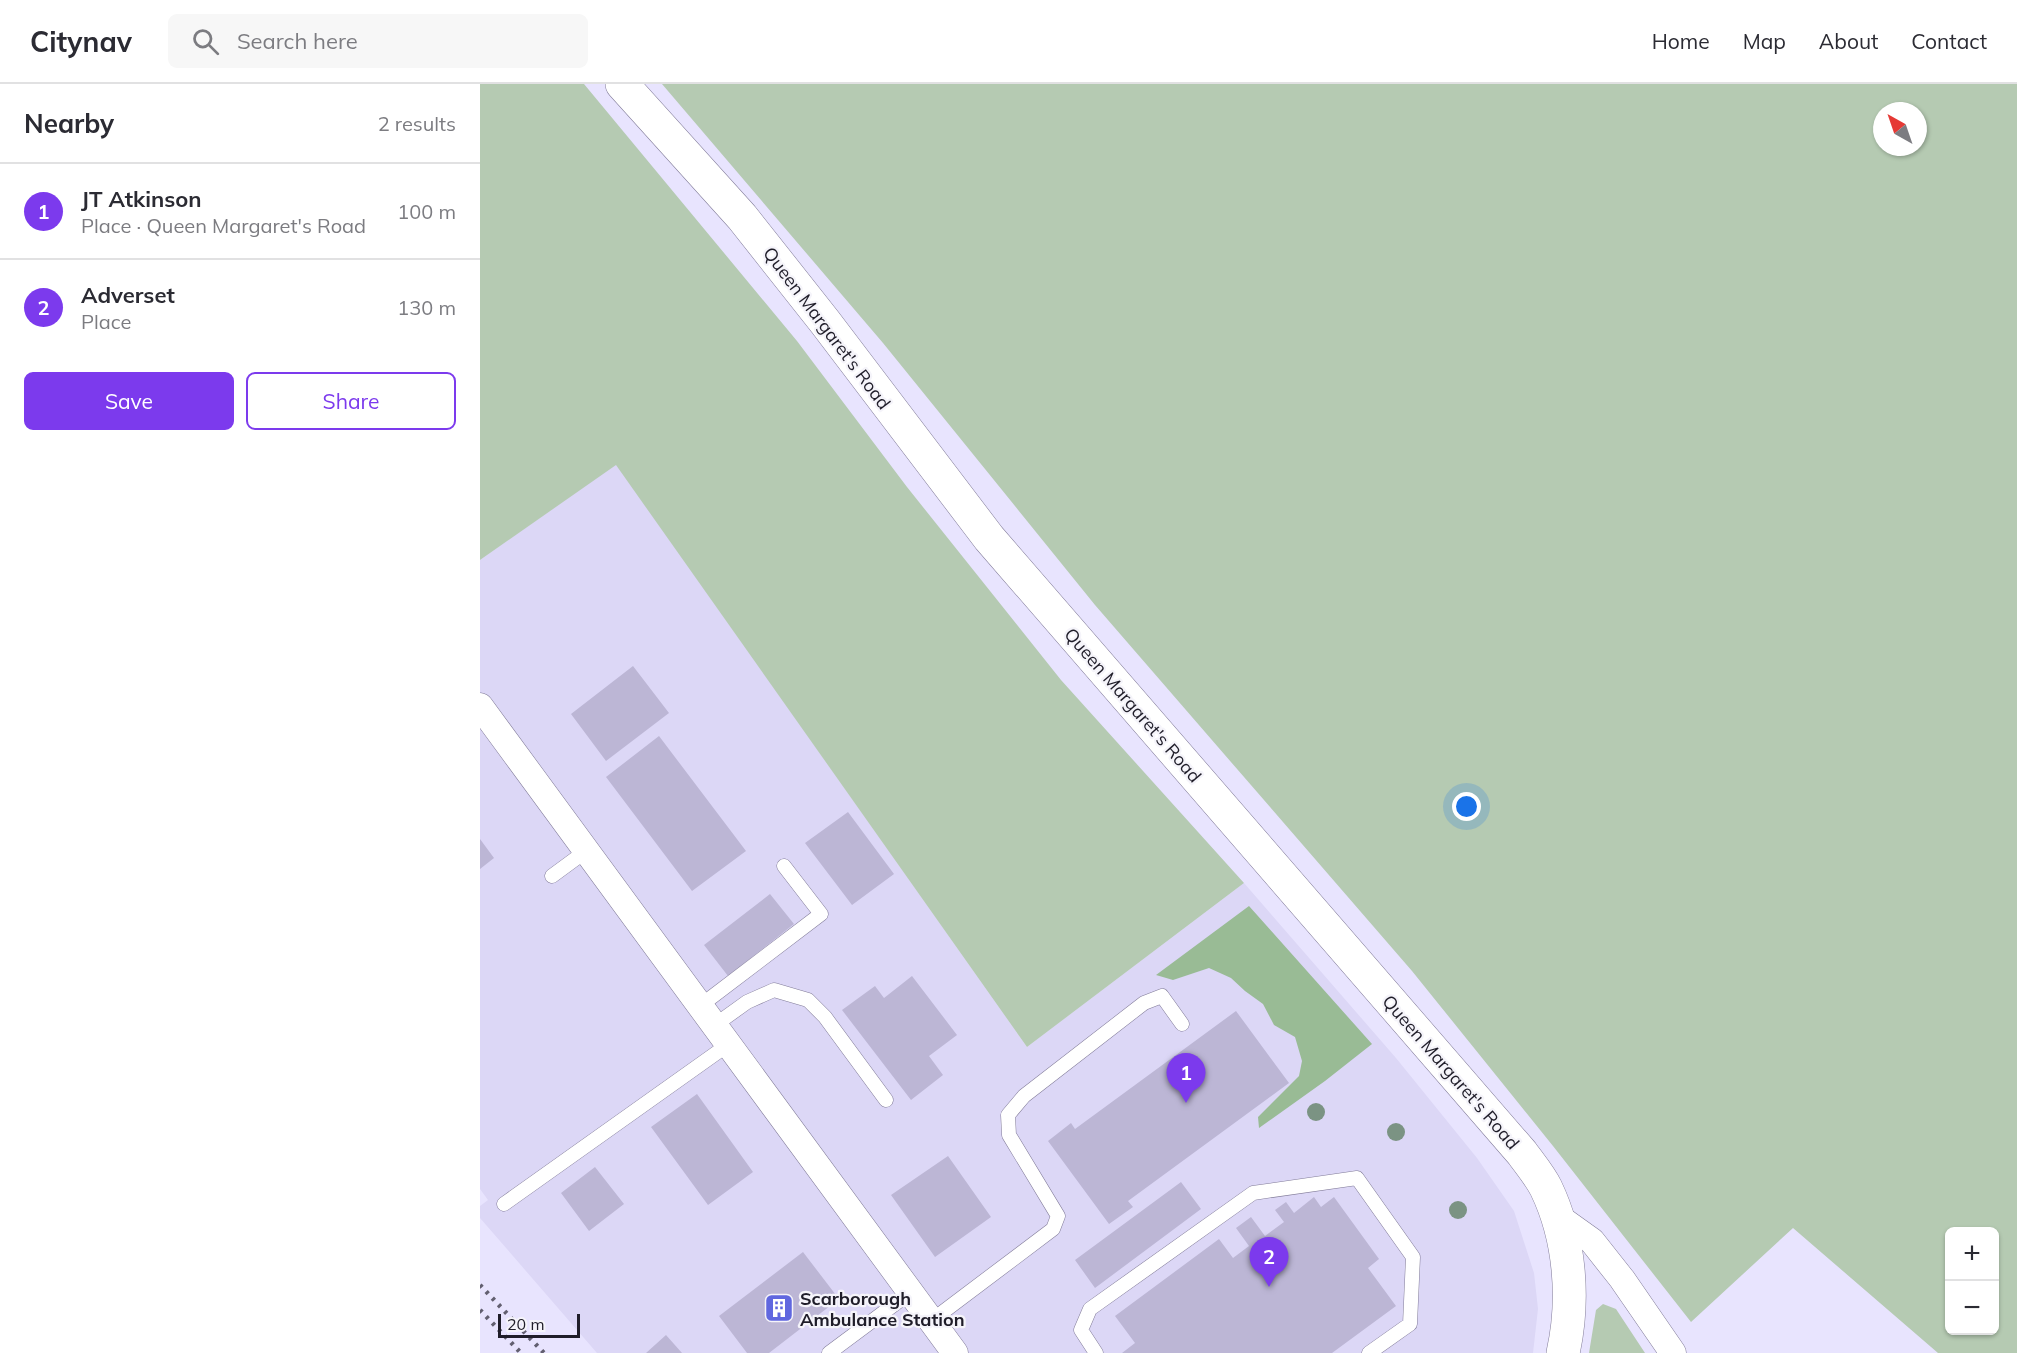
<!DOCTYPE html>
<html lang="en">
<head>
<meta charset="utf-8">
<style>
  body { margin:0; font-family:Mulish,sans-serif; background:#f7f7f7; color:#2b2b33 }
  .controls { position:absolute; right:18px; bottom:18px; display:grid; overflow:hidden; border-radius:9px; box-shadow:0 2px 4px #0004 }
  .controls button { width:54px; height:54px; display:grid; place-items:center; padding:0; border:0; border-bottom:2px solid #e1e1e2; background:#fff; color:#2b2b33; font:30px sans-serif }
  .compass { position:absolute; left:1393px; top:18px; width:54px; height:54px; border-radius:50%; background:#fff; box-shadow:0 2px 4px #0004; rotate:320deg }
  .scale { position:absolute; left:18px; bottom:15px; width:82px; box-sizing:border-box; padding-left:6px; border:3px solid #1f1d29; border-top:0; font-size:16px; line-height:21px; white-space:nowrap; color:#1f1d29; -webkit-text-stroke:4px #f5f4fa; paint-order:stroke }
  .you { position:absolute; left:987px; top:723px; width:21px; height:21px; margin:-15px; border:4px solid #fff; border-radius:50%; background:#1a73e8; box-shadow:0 0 0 9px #1a73e833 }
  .badge { display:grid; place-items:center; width:39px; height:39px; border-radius:50%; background:#7c3aed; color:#fff; font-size:20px; font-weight:700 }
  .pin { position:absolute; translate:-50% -50px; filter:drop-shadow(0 2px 3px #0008) }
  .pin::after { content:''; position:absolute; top:32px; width:21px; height:18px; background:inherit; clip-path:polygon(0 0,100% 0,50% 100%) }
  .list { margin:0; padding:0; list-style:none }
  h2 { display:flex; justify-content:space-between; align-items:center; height:78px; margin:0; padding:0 24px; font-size:26px }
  h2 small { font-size:20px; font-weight:400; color:#7c7c81 }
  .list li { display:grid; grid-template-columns:39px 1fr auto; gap:18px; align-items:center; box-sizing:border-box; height:96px; padding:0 24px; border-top:2px solid #e1e1e2 }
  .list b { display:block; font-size:22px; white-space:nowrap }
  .list p { margin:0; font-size:20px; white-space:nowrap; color:#7c7c81 }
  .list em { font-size:20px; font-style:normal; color:#7c7c81 }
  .actions { display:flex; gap:12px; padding:18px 24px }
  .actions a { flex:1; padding:14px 0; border:2px solid #7c3aed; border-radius:9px; text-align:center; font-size:21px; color:#7c3aed }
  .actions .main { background:#7c3aed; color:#fff }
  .icon { flex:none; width:33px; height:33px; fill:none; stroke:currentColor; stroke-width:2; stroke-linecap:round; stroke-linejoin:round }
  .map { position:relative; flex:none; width:1537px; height:1269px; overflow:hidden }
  header { display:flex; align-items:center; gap:36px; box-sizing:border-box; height:84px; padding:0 30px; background:#fff; border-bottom:2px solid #e1e1e2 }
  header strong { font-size:28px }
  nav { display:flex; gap:33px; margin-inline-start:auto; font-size:21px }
  .search { width:420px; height:54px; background:#f7f7f7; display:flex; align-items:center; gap:15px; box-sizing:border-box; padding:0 21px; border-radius:9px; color:#7c7c81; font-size:22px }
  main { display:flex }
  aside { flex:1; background:#fff }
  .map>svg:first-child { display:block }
</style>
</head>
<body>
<header>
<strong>Citynav</strong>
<div class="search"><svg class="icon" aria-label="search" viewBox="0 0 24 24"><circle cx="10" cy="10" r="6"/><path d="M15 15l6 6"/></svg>Search here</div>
<nav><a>Home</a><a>Map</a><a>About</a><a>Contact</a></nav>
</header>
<main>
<aside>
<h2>Nearby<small>2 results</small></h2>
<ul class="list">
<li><span class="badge">1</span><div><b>JT Atkinson</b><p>Place · Queen Margaret's Road</p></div><em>100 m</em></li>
<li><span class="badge">2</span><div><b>Adverset</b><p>Place</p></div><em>130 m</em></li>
</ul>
<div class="actions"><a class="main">Save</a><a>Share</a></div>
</aside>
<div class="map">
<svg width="1537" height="1269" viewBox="0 0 1537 1269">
  <rect width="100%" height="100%" fill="#e8e4fe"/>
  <!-- built -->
  <path fill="#dcd7f6" d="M136,380L547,963L764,799L916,974L997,1074L1034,1127L1054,1189L1058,1225L1053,1269H117L0,1134V1122L8,1116L0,1105V476Z"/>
  <!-- green -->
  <path fill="#b5cab2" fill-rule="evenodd" d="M0,0H104L317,257L427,403L581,596L764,799L547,963L136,381L0,476Z
    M182,0H1537V1269H1458L1313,1144L1211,1238L1073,1062L932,887L615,521L403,259ZM1402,27H1438V63H1402ZM1470,1148H1514V1246H1470Z
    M1123,1220L1136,1225L1165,1269H1109L1116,1226Z"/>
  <!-- forest -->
  <path fill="#99bb95" d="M769,822L892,960L845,997L779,1044L778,1033L819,992L822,977L815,953L794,941L783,920L765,907L751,894L729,884L693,896L676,891Z"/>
  <!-- building -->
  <path fill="#bcb6d5" d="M153,582L189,629L126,677L91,630Z
    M179,652L266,767L212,807L126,693Z
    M368,728L414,790L372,821L325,759Z
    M0,755L14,774L0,785Z
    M290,810L314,840L248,892L224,861Z
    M432,892L477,951L449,972L463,991L431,1016L362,926L395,902L404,914Z
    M756,927L809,999L648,1117L653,1123L629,1140L568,1057L591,1039L595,1045Z
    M217,1010L273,1088L228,1121L171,1043Z
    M468,1072L511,1133L455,1173L411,1111Z
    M115,1083L144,1120L109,1147L81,1109Z
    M701,1098L721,1125L615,1204L595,1176Z
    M834,1113L841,1123L854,1113L899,1175L888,1184L916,1222L852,1269H642L655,1259L635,1232L739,1155L753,1174L769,1162L756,1144L771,1133L785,1152L804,1138L795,1126L806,1118L814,1129Z
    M323,1168L359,1215L289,1269H267L239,1232Z
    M186,1251L202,1269H166Z"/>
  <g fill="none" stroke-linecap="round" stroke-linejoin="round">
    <!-- service casing -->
    <g stroke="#827c99" stroke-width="15">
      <path id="service" d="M72,792L106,767
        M220,922L341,830L304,782
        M235,941L267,918L294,906L328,916L345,933L406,1016
        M24,1120L249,960
        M451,1237L573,1145L578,1132L529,1051L528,1031L544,1012L664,919L682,912L702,940
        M349,1269L431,1208
        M616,1269L601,1246L610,1225L773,1109L877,1094L933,1173L930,1240L889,1269"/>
    </g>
    <!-- minor casing -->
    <g stroke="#827c99" stroke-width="27">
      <path id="minor" d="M0,622L475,1269
        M1077,1132L1112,1157L1142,1195L1193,1269"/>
    </g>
    <!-- secondary casing -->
    <g stroke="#827c99" stroke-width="34">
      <path id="secondary" d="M142,0L262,133L345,238L509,454L1042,1069C1050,1080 1060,1092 1066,1104C1090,1154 1095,1215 1083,1269"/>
    </g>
    <!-- service -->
    <use href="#service" stroke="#fff" stroke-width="14"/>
    <!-- minor -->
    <use href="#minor" stroke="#fff" stroke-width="26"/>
    <!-- secondary -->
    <use href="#secondary" stroke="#fff" stroke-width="33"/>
    <!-- rail -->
    <path stroke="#625f70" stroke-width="4.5" stroke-dasharray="3 6" stroke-linecap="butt" d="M0,1201L64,1269
      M0,1226L41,1269"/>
  </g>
  <!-- trees -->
  <g fill="#7b9383">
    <circle cx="836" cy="1028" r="9"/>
    <circle cx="916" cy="1048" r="9"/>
    <circle cx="978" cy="1126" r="9"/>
  </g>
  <!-- icons -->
  <defs>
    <g id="building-square" transform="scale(1.5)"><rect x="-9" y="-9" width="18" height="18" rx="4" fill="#6067df" stroke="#f5f4fa"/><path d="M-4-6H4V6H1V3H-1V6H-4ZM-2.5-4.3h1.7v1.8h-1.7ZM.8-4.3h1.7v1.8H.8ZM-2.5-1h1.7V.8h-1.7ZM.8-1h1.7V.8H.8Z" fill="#fff"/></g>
  </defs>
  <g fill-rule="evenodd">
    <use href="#building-square" x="299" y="1224"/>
  </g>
  <g text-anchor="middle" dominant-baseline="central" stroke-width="4.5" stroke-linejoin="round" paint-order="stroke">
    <!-- street labels -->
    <g font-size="18" fill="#1f1d29" stroke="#f5f4fa">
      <text transform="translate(347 244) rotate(53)">Queen Margaret's Road</text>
      <text transform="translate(653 621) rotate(49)">Queen Margaret's Road</text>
      <text transform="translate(971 988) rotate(49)">Queen Margaret's Road</text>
    </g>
    <!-- poi labels -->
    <g font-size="18" font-weight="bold" fill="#1f1d29" stroke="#f5f4fa" text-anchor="start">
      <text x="320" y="1214">Scarborough<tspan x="320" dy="21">Ambulance Station</tspan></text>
    </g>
  </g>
</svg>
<div class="controls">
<button>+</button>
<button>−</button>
</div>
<svg class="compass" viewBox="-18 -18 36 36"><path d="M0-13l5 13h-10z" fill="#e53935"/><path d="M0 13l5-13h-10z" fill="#7c7c81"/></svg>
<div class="scale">20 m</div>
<div class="you"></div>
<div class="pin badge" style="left:706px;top:1019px">1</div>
<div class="pin badge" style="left:789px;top:1203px">2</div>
</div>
</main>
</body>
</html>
